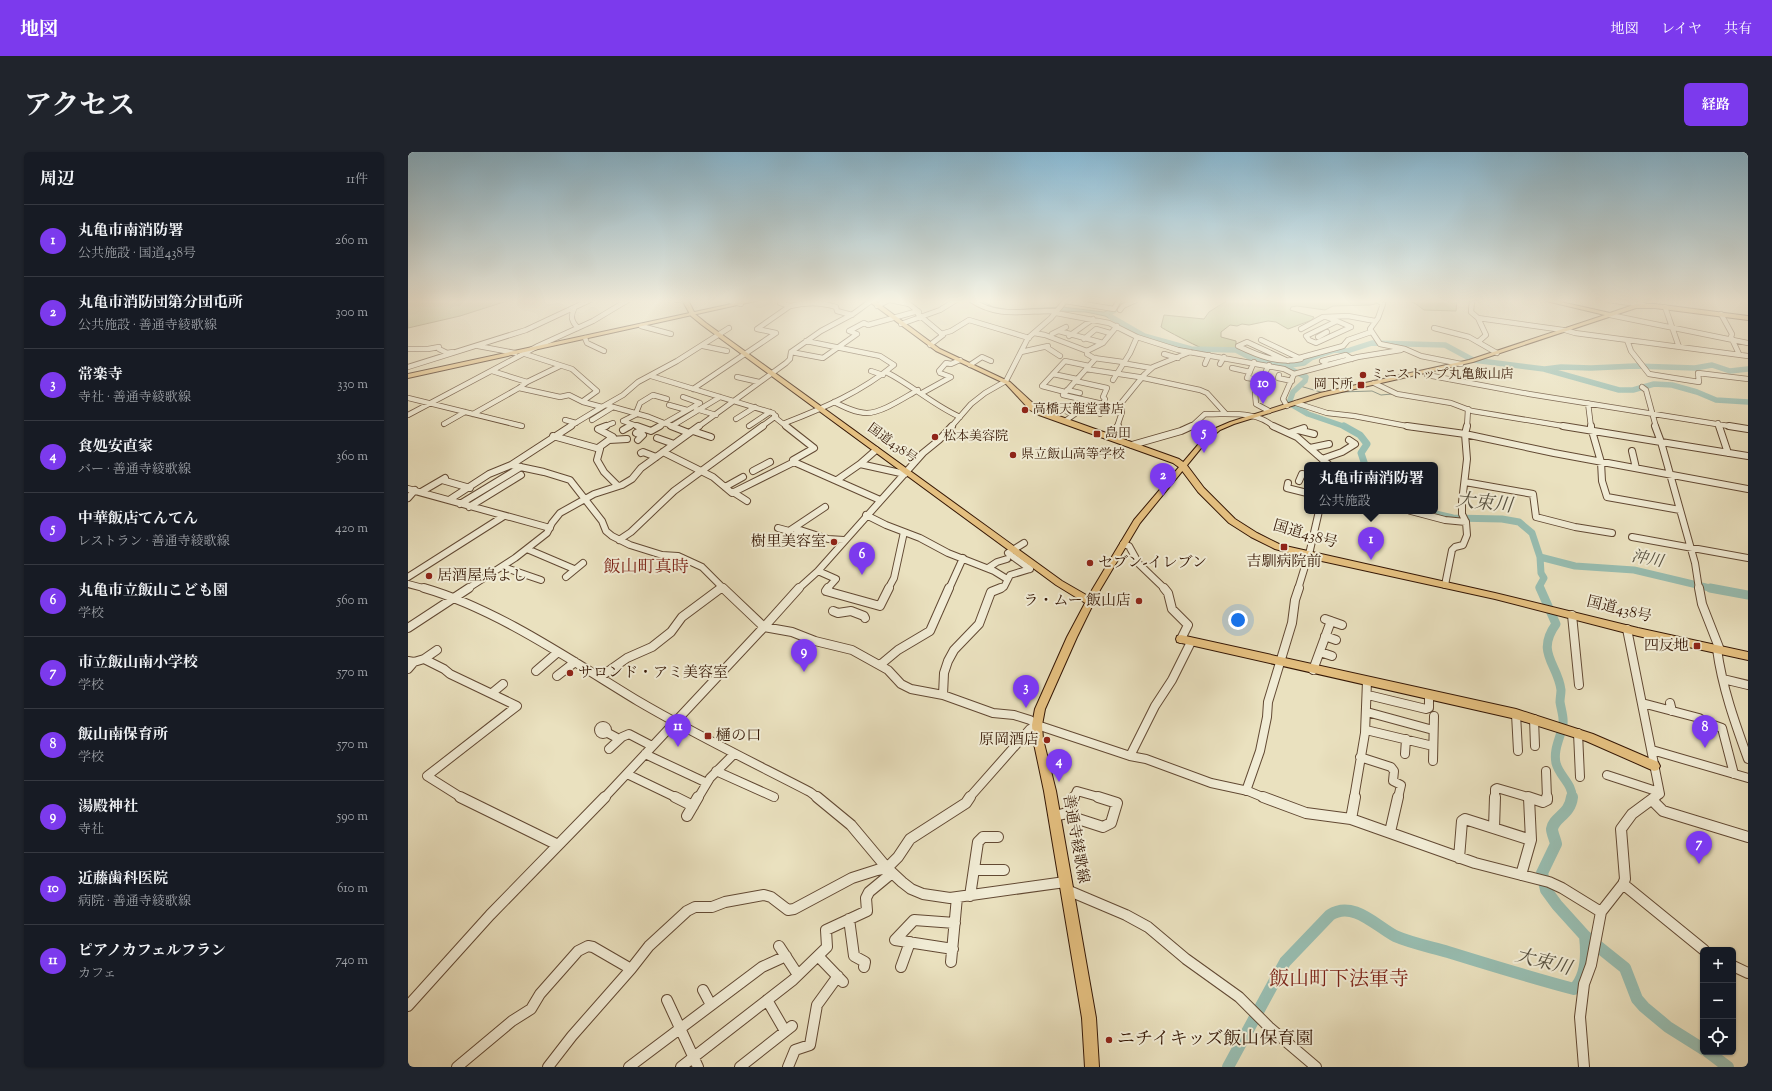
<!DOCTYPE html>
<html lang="ja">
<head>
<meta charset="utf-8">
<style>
  body { margin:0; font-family:"Sorts Mill Goudy","Noto Serif JP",serif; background:#20242c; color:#f1f3f6 }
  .controls { position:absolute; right:12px; bottom:12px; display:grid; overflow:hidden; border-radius:6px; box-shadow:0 1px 3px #0004 }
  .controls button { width:36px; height:36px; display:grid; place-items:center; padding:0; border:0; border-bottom:1px solid #363941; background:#171b24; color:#f1f3f6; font:20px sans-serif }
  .you { position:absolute; left:830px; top:468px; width:14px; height:14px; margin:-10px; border:3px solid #fff; border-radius:50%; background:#1a73e8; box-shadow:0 0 0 6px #1a73e833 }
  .badge { display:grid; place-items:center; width:26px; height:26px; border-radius:50%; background:#7c3aed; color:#fff; font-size:13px; font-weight:700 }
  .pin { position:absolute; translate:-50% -33px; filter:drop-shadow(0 1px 2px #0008) }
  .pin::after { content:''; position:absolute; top:21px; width:14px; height:12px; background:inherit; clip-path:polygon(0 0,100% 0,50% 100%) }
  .popup { position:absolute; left:896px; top:310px; width:134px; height:52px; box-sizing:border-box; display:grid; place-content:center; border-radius:6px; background:#171b24; filter:drop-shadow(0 1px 3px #0005); font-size:13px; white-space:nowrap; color:#9ea1a6 }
  .popup b { font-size:15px; color:#f1f3f6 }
  .popup::after { content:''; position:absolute; left:50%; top:100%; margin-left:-8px; border:8px solid transparent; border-top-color:#171b24 }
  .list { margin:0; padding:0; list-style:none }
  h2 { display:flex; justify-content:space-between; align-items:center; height:52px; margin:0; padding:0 16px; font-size:17px }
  h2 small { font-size:13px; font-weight:400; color:#9ea1a6 }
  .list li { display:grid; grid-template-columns:26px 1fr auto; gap:12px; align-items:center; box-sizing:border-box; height:72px; padding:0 16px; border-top:1px solid #363941 }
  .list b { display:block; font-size:15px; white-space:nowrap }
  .list p { margin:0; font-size:13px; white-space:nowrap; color:#9ea1a6 }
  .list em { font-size:13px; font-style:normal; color:#9ea1a6 }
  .icon { flex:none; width:22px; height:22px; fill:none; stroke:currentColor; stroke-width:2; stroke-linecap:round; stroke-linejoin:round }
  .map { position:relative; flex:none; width:1340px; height:915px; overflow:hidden; border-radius:6px }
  header { display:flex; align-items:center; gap:24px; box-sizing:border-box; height:56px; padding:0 20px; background:#7c3aed; color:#fff }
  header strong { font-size:19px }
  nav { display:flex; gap:22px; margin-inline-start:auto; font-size:14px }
  .intro { display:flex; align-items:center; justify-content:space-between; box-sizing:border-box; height:96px; padding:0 24px }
  h1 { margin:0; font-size:28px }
  .button { padding:10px 18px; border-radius:6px; background:#7c3aed; color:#fff; font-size:14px; font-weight:700 }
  main { display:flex; gap:24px; padding:0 24px }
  aside { flex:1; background:#171b24; border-radius:6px; box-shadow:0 1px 3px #0004 }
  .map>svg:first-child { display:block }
</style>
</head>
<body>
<header>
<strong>地図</strong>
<nav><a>地図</a><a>レイヤ</a><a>共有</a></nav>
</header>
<div class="intro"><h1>アクセス</h1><a class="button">経路</a></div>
<main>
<aside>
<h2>周辺<small>11件</small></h2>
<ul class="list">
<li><span class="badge">1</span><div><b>丸亀市南消防署</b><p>公共施設 · 国道438号</p></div><em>260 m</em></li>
<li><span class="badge">2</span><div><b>丸亀市消防団第分団屯所</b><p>公共施設 · 善通寺綾歌線</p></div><em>300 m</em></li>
<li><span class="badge">3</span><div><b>常楽寺</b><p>寺社 · 善通寺綾歌線</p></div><em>330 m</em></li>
<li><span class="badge">4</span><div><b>食処安直家</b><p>バー · 善通寺綾歌線</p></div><em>360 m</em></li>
<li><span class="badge">5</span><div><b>中華飯店てんてん</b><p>レストラン · 善通寺綾歌線</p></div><em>420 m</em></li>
<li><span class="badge">6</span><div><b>丸亀市立飯山こども園</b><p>学校</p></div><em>560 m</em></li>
<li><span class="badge">7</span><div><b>市立飯山南小学校</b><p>学校</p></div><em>570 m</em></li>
<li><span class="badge">8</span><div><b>飯山南保育所</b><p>学校</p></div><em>570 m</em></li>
<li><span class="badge">9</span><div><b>湯殿神社</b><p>寺社</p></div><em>590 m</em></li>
<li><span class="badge">10</span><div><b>近藤歯科医院</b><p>病院 · 善通寺綾歌線</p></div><em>610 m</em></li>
<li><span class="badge">11</span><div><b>ピアノカフェルフラン</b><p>カフェ</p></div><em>740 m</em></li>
</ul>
</aside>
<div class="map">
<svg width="1340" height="915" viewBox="0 0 1340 915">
  <rect width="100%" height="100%" fill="#eae1bf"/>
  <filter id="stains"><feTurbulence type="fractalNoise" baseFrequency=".005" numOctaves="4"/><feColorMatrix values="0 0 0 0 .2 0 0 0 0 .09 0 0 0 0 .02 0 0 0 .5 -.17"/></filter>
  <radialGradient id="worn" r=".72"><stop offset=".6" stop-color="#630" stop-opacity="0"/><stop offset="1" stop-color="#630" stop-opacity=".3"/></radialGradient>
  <!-- green -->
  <path fill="#b9c290" stroke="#766c4a" d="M0,148H102L52,164L0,176Z
    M820,148H967L972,151L962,153L925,154L917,158L889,154L883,155L882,158L906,165L904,168L880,177L868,170L860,169L841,173L834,172L829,174L822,173L813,180V185L828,189V194C845,204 866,213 887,210C892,209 896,207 901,205C889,216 863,213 849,207C841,204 834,198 827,197C817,194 806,199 796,197C792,196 755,177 753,175L756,163L796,167L801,160Z
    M999,148H1049L1048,159L1016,158L1008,152Z"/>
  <!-- water -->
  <path fill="#98beb2" stroke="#707b6c" d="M566,148H573L585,155L601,158L654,155L696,160L709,155L713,156L701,162L715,170L710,171L697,164L678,160L651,159L593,160Z"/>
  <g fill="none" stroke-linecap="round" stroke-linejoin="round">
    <!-- stream -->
    <path stroke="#707b6c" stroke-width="1" d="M892,234L916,241
      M933,240L964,239L973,243L984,242
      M924,242L929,241"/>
    <!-- river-far3 -->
    <path stroke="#98beb2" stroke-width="5.5" d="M703,160L709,157L714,148
      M703,165L736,184L783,197L828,198L847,208L880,216L898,225L897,229L885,240L881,251L900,262L938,275
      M876,214L896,211L903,206L927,198L939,199L964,191L1037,193L1065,208L1136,217L1211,238H1225L1246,232L1264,233L1289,240L1308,248L1340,250
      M1137,217L1153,215L1183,216L1227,214L1287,216L1304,213L1322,219L1340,217"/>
    <!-- river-far2 -->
    <path stroke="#98beb2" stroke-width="7" d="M936,274L952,283L959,292L953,301L957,313
      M1015,359L1045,366L1094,367L1111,370L1124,381L1132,405L1133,421L1136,426L1131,435L1132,437
      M1132,405L1167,414L1226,418L1306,437"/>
    <!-- river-far1 -->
    <path stroke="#98beb2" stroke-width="9" d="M1132,436L1148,472C1127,501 1150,512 1153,538C1153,542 1152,546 1152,550C1153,557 1156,565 1155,572C1153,585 1145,597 1148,611C1151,624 1165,632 1164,646
      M1302,436L1340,443"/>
    <!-- river -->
    <path stroke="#98beb2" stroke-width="12" d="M1164,645C1162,663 1146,665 1144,677C1144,681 1147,687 1148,692L1134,721L1138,738L1149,753L1177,784L1217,816L1229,847L1236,855L1260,875L1295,897
      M1300,900L1320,915
      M820,915L877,810L922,763C945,748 968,774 987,784C1003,791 1023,795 1040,800C1082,813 1124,826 1166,837C1179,824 1179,801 1177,784"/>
    <!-- minor-far3 casing -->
    <g stroke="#624933" stroke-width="6">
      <path id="minor-far3" d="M269,148H271
        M319,148L333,152
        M482,148L501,152L511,160L510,162L535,183L522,193
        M563,148C591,167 618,158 649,159
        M969,148L975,152L970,166L962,177L972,192L997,197L1013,204L1053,212
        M1064,148L1063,160L1070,166L1155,178
        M1200,148L1236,153
        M657,149L706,157L711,148
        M382,154C398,150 413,150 428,155L429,159L444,163
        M469,154L481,148
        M1257,155L1271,195
        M166,157C162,165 164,170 170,176
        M712,158L715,154L728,148
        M648,161L701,171L729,185L770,198L876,217L886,222L875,247L879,254
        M1313,162L1324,182L1323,185L1331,202
        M1202,163L1340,191
        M918,165L929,169
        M1070,166L1078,183L1070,190
        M929,169L943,175L908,191L901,188L898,184Z
        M493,172L532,158L548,148
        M233,174L263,182
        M1026,176L1061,185L1089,201
        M893,177L915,165L940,164L967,169
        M1157,178L1167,181L1340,204
        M651,179L695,191
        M626,181L637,183L679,199V202L686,206L715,210
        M533,182L543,179L561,168L621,186
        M644,182L658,175
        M661,184L685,167
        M910,185L919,180
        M177,186L179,191L196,199
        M676,187L688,177L702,181
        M853,188L893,207C870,212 851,204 830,194L839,190L880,209
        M1219,188L1223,199L1241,222L1291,230L1290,221L1340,227
        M70,194L107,201
        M295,194L319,199
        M638,195L652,204
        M0,197H20L31,195V197L39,201L45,200
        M679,199L695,191L709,174
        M383,200L415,206L449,182L441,179L456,171L460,173L510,159
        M613,200L640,194
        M117,202L164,217L189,239L175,249
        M756,202L770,206
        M688,206L655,243L695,252
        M891,206L935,194L940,188L963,180
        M846,210L839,226L854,228
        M714,211L743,216
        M797,212L801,203
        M812,212L816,205
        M562,213L574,205L583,209
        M861,213L847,241L848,252L861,259
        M920,213L914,209L938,203L944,207
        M152,214L119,230L111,236L152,245L161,243L175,250L194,255L215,243L230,230L269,209L321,176
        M0,215L118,178L182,148
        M824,216L842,220
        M678,217L731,225L792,238L799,241L818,262
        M84,219L119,230
        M463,219L475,223
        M478,220C504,233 525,253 552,265
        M645,222L669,227
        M886,222L950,205L993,198
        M871,223L870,226L884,229
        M1019,223L1121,242L1327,275
        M243,224L365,261L369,267L379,275
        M329,225L351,230
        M705,228L722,201L729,185
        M667,229L699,236L695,245L697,247L692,262
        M966,231L989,242L1043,251L1064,259L1161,275
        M1234,235L1238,238L1248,275
        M285,237L368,181L349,177L382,154L372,151V148
        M659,238L672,241
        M657,240L634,234L657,209L681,214
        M514,241L543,225L532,221L531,219L538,211L543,212L552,208
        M0,246L114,274
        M426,250C436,255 448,261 459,261C474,261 497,245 510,238
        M888,251L919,261L946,264L1004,275
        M1180,251L1183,275
        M198,253L241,265L266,275
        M261,253L279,258
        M288,257L308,263
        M657,259L667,262L657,269
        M228,261L232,251L245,243L259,247
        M65,262L111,236
        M229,262L215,269L232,275
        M0,263L130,194L185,169L220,148
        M328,267L347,255
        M157,268L168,271
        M184,268L205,255
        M377,271C416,256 453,240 486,213L472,204L398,189
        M1310,271L1311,275
        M36,272L57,260
        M264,274L312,245
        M341,274L362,260
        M161,275L194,255
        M195,275L205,271
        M221,275L224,273
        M250,275L292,251L275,245
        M290,275L378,211L382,207L383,200L413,179L445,162L463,149
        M353,275L368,264
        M543,275L563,252L577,241L598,229L620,186L643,166L658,148
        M709,275L714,260V250L736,223L745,215L782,200
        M783,275L797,262C819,263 849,258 866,275
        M1059,275L1060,257"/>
    </g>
    <!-- minor-far2 casing -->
    <g stroke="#624933" stroke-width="8">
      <path id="minor-far2" d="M229,274L243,279L252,274
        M263,274L281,281
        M865,274L889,285L921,313
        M999,274L1057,282L1146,301L1340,337
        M1155,274L1253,290
        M1183,274V278
        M1247,274L1253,290
        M1311,274L1320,301
        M1321,274L1340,277
        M215,278L222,274
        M890,278L906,282
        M285,279L303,285
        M1184,279L1193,310L1194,329L1199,345L1272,358
        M881,281L896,276
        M145,284L192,297L189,308L196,320L210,334
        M249,286L266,292
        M706,286L710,274
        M201,288L219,287
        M230,288L235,283L228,281L236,277
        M724,293L773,279L784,274
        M190,296L205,285L190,277L198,274
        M902,296L921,292
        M1224,299L1228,316
        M255,300L305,325L324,341L386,310L385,308L406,296L378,274
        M233,301L235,300L248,305
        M914,307L934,300L947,292L941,288
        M386,310L472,348
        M452,312L468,298
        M103,313L136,320L162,328L194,369L198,379L204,384L222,393L254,403L270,404L294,415L316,437
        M345,319L362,310
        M34,328L62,336
        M429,328L452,312L497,322
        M891,329L894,322L899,323
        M1057,330L1125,342L1128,365L1167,375L1204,381
        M880,331L879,336L899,341
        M317,335L335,325
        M0,337L142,376
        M13,340L37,326
        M325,340L339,349
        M0,346L7,338
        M41,348L81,322L103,313L163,274
        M52,352L113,315
        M61,355L113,323
        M1003,359L1037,368L1058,370
        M458,363L478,373L512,386L540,401L586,419L599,427
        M370,376L381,379L417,355
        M386,376L420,387L436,388
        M1224,385L1340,406
        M381,387L392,379
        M211,388L223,380L266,339L355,274
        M616,391L600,401L622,417
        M715,392L721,394L731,412L757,437
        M119,397L166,417
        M95,415L133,428
        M580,416L589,410L599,407
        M410,419L428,427L419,437
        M0,425L96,364
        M158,425L175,411
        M0,432L19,437
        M1037,433L1044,398L1047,395L1055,393L1059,383L1058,370L1054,362V350L1059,307L1057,282L1059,274
        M59,437L107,406L139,381L144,371L152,361L186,342L214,333L224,327L233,316L291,274
        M311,437L313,436
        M390,437L410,419L515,301L531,288L544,274
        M480,437L486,426L496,380
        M541,437L555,406
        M590,437L596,435L602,423L622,417
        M890,437L902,398L911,359
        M1291,437L1287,411L1253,290L1340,304"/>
    </g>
    <!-- minor-far1 casing -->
    <g stroke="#624933" stroke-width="10">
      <path id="minor-far1" d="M16,436C89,457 164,509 230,549C286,582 344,610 402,640L410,646
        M315,436L356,475L391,436
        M420,436L418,439L472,454L481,436
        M756,436L760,441L764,457L780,473L773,487
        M1291,436L1294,452L1312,498
        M425,459L430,461L443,459L456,464L457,466
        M1164,463L1171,533
        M917,467L934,473
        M0,476L61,436
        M1219,477L1252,642L1246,646
        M917,484L928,488
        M1309,497C1314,535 1327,571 1340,607
        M912,500L924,504
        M16,507L29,498
        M0,509L6,510L16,507L36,517L42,522L109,554L19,624L54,646
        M472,513L490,498L522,479L541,436
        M0,517L6,510
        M905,518L923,469
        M128,519L150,500
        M149,524L167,510
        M192,525L219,506L244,495L263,480L274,465L313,436
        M1315,527L1340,533
        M84,541L95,532
        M535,543L536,521L540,509L546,498L571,472L583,440L593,436
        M960,543L1018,557L1021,556V543
        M1234,551L1291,566L1297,570L1314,576L1326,622
        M1262,551L1264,559
        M959,560L1025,578
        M1108,562L1110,599
        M1126,567L1127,594
        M191 578a4 4 0 1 1 8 0a4 4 0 1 1-8 0Z
        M958,578L1025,594
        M198,580L211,587
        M1170,581L1172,625
        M201,597L214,585L221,582L244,594
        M1244,598L1340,626
        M237,602L299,631
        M997,602L998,587
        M722,604L747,554L764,528L783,490
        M952,605L983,615L986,619L985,629L993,633L990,646
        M1025,609L1026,564
        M308,619L366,645
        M1138,619L1139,646
        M219,622L269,646
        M1199,623L1251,640
        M838,639L852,599L859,565L860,550L884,471L887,448L891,436
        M196,646L356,475L384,480L407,489L444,498L480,518L493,532L503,537L535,543L585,561L606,563L622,568L629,573L722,604L738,607L803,631L840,639L857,646
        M290,646L302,626L326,602
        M561,646L622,577L629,573
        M666,646L669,639L694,646
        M946,646L957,581L959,529
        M1087,646V637L1089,636L1123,646"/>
    </g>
    <!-- minor casing -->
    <g stroke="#624933" stroke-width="12">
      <path id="minor" d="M52,645L150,693
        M267,645L285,654
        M409,645L443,673L479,716L494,730L503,737L515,742L542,746L657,730
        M855,645L898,661L943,667L1067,711L1141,730L1154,736L1193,760
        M1120,645L1135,650L1139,648V645
        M1244,648L1255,659L1340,685
        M659,661L664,665L695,675L703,671L709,651L690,645
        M659,661L666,645
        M279,664L290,645
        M647,664L659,661
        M943,667L947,645
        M1086,676L1087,645
        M982,680L990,645
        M1051,706L1054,669L1057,667L1123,688
        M566,718H596
        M1113,723L1123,688L1121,646
        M1215,732L1296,798
        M659,738L718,763L740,775L778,807L831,845L861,875L908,915
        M562,744L570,690L575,685H590
        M441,767L446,804L457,810L456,815
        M371,794L390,823
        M545,797L487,788L506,768L547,771
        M410,804L435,830
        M543,810L549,745
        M1325,814L1340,821
        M493,815L502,790
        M295,838L303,853
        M259,848L290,915
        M359,848L377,879
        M0,854L82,763L197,645
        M49,915L104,869L123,857L132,842L170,799L180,794L185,795L223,817
        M140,915L164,884L223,817L241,794L279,759L287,755H304L317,750L356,743L363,745L380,758L386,757L444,726L469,718L479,716L490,705L502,687L558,651L562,645
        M221,915L354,815L378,804
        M273,915L385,828L419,795L418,778L459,759L458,746L461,740L484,721
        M332,915L384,874
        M380,915L387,898L402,893L409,853L430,824
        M1176,915L1172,865L1176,832L1183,813L1193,760L1215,732L1217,727L1213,677L1224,662L1247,645"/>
    </g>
    <!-- major casing -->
    <g stroke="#341604" stroke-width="2">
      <path id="major" d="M342,148H352L0,226V222Z
        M1134,148H1144L1202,161L1228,152H1247L1340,164V168L1247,156H1228L1065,210L916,244L826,272L812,278L798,290L732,371L692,438L669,485L637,557L634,573L635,587L648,639L688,866L691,915H677L674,866L636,639L625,587L624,573L627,557L659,485L684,438L726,368L794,288L808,276L822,270L912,241L1061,208L1197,163Z"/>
    </g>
    <!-- highway casing -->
    <g stroke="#341604" stroke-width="2">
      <path id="highway" d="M274,148H280L287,162L298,171L654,429L687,448L688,450L687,452H679L648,433L294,173L283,164Z
        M459,148H466L532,197L602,230L628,254L637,259L771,307L778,312L796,336L827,367L849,381L873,393L1087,441L1230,476L1340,500V508L1230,484L1087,447L900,406L867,397L843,385L821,371L790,340L772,316L765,311L631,263L622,258L598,232L528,199Z
        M773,483L1108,557L1185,582L1250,610L1252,614L1250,618L1246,619L1178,589L1108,567L769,490L768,487L769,484Z"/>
    </g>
    <!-- minor-far3 -->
    <use href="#minor-far3" stroke="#f1ecd5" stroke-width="4.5"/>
    <!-- minor-far2 -->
    <use href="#minor-far2" stroke="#f1ecd5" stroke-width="6"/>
    <!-- minor-far1 -->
    <use href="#minor-far1" stroke="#f1ecd5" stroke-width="8"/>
    <!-- minor -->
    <use href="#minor" stroke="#f1ecd5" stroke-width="10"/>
    <!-- major -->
    <use href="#major" fill="#e5c080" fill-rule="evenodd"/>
    <!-- highway -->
    <use href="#highway" fill="#e5c080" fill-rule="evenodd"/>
  </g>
  <!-- sky -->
  <linearGradient id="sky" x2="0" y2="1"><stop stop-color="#88b8d2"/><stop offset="0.54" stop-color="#f6f2e2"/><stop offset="1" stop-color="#f6f2e2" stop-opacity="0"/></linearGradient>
  <rect width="1340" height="276" fill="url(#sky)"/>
  <!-- markers -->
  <g fill="#8f2418" stroke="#f1ecd5" stroke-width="1.5">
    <circle cx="955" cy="223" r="4"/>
    <rect x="949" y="229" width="8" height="8" rx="2"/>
    <circle cx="617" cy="258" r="4"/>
    <rect x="685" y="278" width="8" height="8" rx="2"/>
    <circle cx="527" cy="285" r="4"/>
    <circle cx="605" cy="303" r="4"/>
    <circle cx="426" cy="390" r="4"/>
    <rect x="872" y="391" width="8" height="8" rx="2"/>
    <circle cx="682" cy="411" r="4"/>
    <circle cx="21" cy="424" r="4"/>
    <circle cx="731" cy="449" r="4"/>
    <rect x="1285" y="490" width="8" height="8" rx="2"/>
    <circle cx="162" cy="521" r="4"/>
    <rect x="296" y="580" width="8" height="8" rx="2"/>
    <circle cx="639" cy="588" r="4"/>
    <circle cx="701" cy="888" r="4"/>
  </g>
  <g text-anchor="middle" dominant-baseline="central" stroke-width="4" stroke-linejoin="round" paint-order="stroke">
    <!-- far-poi labels -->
    <g font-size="13" fill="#341604" stroke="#f1ecd5" text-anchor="start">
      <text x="963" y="223">ミニストップ丸亀飯山店</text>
      <text x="945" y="233" text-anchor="end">岡下所</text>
      <text x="625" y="258">高橋天龍堂書店</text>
      <text x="697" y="282">島田</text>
      <text x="535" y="285">松本美容院</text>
      <text x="613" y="303">県立飯山高等学校</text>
    </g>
    <!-- far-street labels -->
    <g font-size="13" fill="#341604" stroke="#f1ecd5">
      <text transform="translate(484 292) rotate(36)">国道438号</text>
    </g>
    <!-- street labels -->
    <g font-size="15" fill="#341604" stroke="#f1ecd5">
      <text transform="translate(897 383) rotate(16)">国道438号</text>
      <text transform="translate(1211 458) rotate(14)">国道438号</text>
      <text transform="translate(667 687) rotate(80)">善通寺綾歌線</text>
    </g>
    <!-- poi labels -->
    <g font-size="15" fill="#341604" stroke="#f1ecd5" text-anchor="end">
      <text x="418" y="390">樹里美容室</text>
      <text x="876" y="410" text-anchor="middle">吉馴病院前</text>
      <text x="690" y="411" text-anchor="start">セブン-イレブン</text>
      <text x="29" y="424" text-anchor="start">居酒屋鳥よし</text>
      <text x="723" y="449">ラ・ムー 飯山店</text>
      <text x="1281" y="494">四反地</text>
      <text x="170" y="521" text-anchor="start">サロンド・アミ美容室</text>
      <text x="308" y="584" text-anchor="start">樋の口</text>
      <text x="631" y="588">原岡酒店</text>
    </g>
    <!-- water labels -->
    <g font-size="16" font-style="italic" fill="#575141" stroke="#f1ecd5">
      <text transform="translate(1239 408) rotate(11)">沖川</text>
    </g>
    <!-- quarter labels -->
    <g font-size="17" fill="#7a1f14" stroke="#f1ecd5">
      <text x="238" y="416">飯山町真時</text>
    </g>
    <!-- near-poi labels -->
    <g font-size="18" fill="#341604" stroke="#f1ecd5" text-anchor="start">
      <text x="709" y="888">ニチイキッズ飯山保育園</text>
    </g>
    <!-- near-water labels -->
    <g font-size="19" font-style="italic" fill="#575141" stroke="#f1ecd5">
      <text transform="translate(1076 352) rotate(6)">大束川</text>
      <text transform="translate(1135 811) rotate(14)">大束川</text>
    </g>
    <!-- near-quarter labels -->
    <g font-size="20" fill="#7a1f14" stroke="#f1ecd5">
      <text x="931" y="828">飯山町下法軍寺</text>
    </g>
  </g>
  <rect width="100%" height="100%" filter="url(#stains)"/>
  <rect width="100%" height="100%" fill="url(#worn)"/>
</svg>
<div class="controls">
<button>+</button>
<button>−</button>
<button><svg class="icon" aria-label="locate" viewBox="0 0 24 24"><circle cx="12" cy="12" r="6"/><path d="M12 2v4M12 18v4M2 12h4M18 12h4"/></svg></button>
</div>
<div class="you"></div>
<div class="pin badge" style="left:963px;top:408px">1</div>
<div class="popup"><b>丸亀市南消防署</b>公共施設</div>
<div class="pin badge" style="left:755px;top:344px">2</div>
<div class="pin badge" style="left:618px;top:556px">3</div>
<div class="pin badge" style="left:651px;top:630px">4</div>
<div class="pin badge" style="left:796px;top:301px">5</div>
<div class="pin badge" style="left:454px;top:423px">6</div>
<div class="pin badge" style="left:1291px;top:712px">7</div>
<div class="pin badge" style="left:1297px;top:596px">8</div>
<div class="pin badge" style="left:396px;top:520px">9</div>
<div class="pin badge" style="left:855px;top:252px">10</div>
<div class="pin badge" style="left:270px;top:595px">11</div>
</div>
</main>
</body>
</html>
